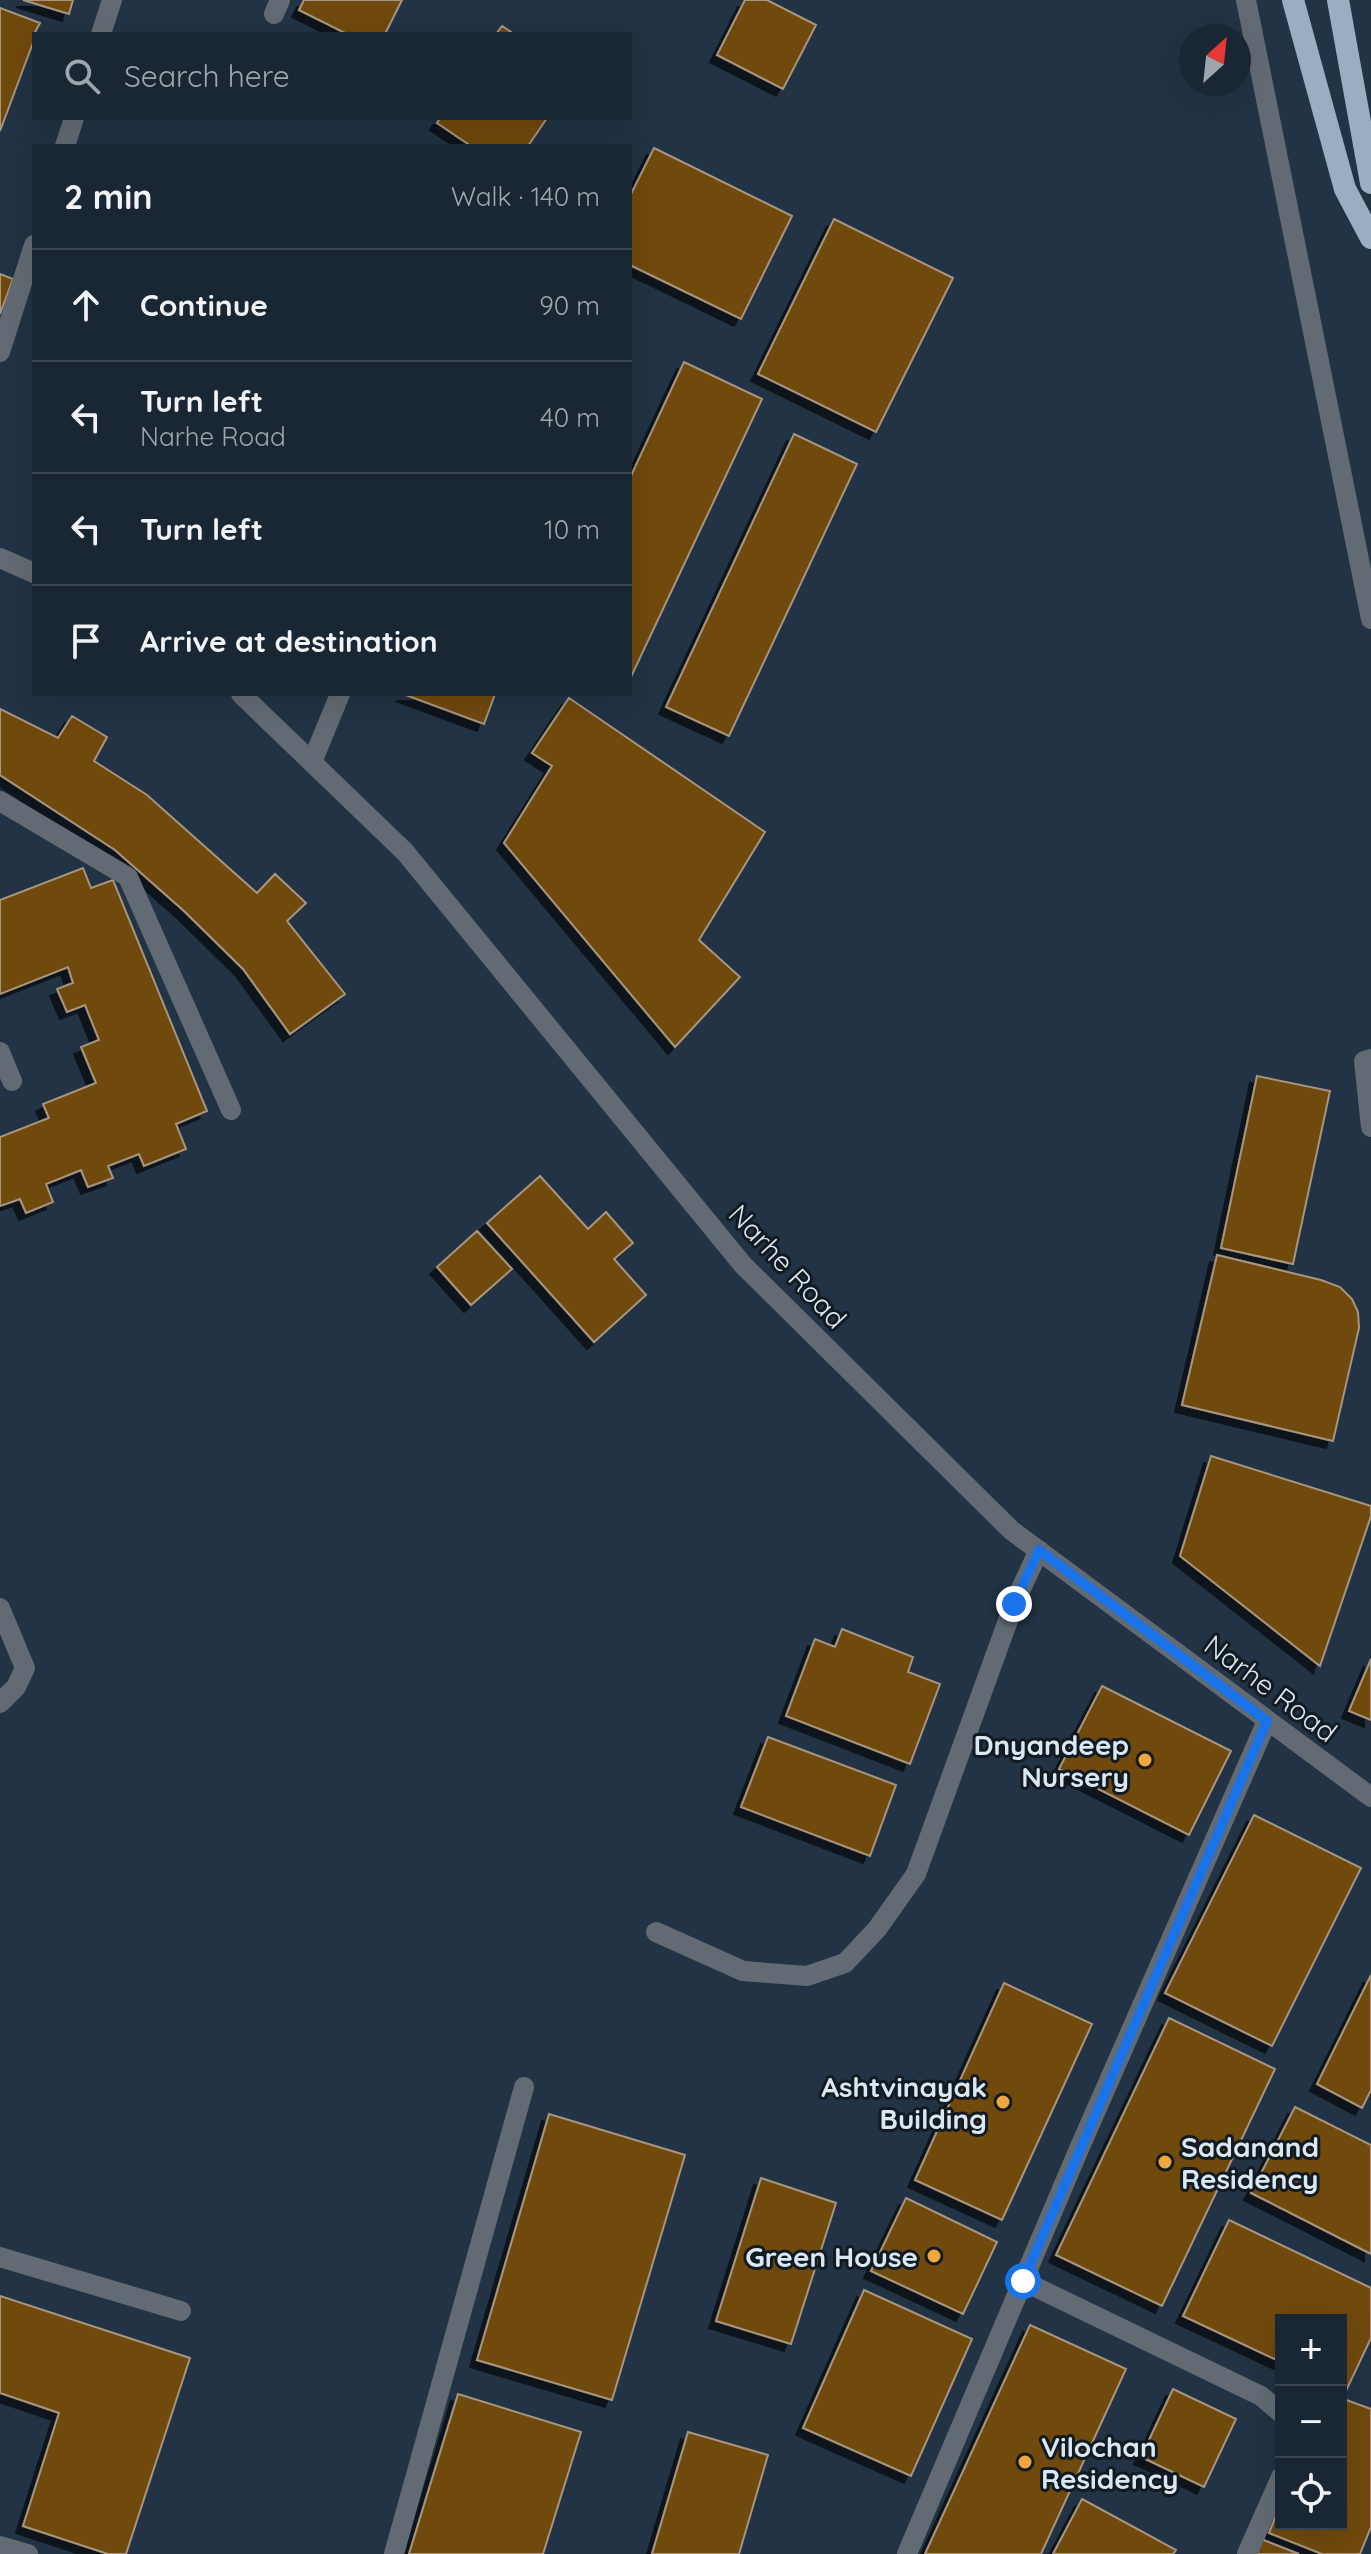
<!DOCTYPE html>
<html lang="en">
<head>
<meta charset="utf-8">
<style>
  body { margin:0; font-family:Quicksand,sans-serif; background:#222e3b; color:#f1f3f6 }
  .controls { position:absolute; right:24px; bottom:24px; display:grid; overflow:hidden; border-radius:0px; box-shadow:0 8px 32px #0002 }
  .controls button { width:72px; height:72px; display:grid; place-items:center; padding:0; border:0; border-bottom:2px solid #37434e; background:#192633; color:#f1f3f6; font:40px sans-serif }
  .compass { position:absolute; left:1179px; top:24px; width:72px; height:72px; border-radius:50%; background:#192633; box-shadow:0 8px 32px #0002; rotate:27deg }
  .stop { position:absolute; width:24px; height:24px; margin:-18px; border:6px solid #1a73e8; border-radius:50%; background:#fff }
  .stop.end { background:#1a73e8; border-color:#fff; box-shadow:0 2px 8px #0008 }
  .list { margin:0; padding:0; list-style:none }
  h2 { display:flex; justify-content:space-between; align-items:center; height:104px; margin:0; padding:0 32px; font-size:34px }
  h2 small { font-size:26px; font-weight:400; color:#9fa5ac }
  .list li { display:grid; grid-template-columns:52px 1fr auto; gap:24px; align-items:center; box-sizing:border-box; height:112px; padding:0 32px; border-top:2px solid #37434e }
  .list b { display:block; font-size:30px; white-space:nowrap }
  .list p { margin:0; font-size:26px; white-space:nowrap; color:#9fa5ac }
  .list em { font-size:26px; font-style:normal; color:#9fa5ac }
  .icon { flex:none; width:44px; height:44px; fill:none; stroke:currentColor; stroke-width:2; stroke-linecap:round; stroke-linejoin:round }
  .map { position:relative; flex:none; width:1371px; height:2554px; overflow:hidden }
  .search { position:absolute; background:#192633; box-shadow:0 8px 32px #0002; left:32px; top:32px; width:600px; height:88px; display:flex; align-items:center; gap:20px; box-sizing:border-box; padding:0 28px; border-radius:0px; color:#9fa5ac; font-size:30px }
  .panel { position:absolute; background:#192633; box-shadow:0 8px 32px #0002; left:32px; top:144px; width:600px; height:552px; border-radius:0px }
  .map>svg:first-child { display:block }
</style>
</head>
<body>
<div class="map">
<svg width="1371" height="2554" viewBox="0 0 1371 2554">
  <defs>
    <filter id="shadow"><feDropShadow dx="-7" dy="7" stdDeviation="0" flood-color="#0009"/></filter>
  </defs>
  <rect width="100%" height="100%" fill="#213344"/>
  <!-- building -->
  <path fill="#704808" stroke="#a7957f" stroke-width="2" filter="url(#shadow)" d="M23,0H73L69,14Z
    M304,0H402L385,34H347L299,10Z
    M745,0H767L816,25L783,89L717,55Z
    M0,8L40,23L34,34V40L0,131Z
    M502,26L514,34H496Z
    M440,118H547L528,146H471L437,123Z
    M654,148L792,216L741,319L630,265V196Z
    M834,219L953,278L876,432L758,374Z
    M0,274L13,279L0,314Z
    M684,362L762,399L630,679V478Z
    M794,434L857,464L729,736L666,707Z
    M403,694H495L484,724Z
    M569,698L765,832L699,940L740,977L675,1047L504,843L552,766L532,753Z
    M0,709L58,738L72,716L107,737L94,761L147,795L257,893L275,874L306,903L287,921L345,994L290,1034L243,969L184,911L115,850L0,775Z
    M83,868L91,888L113,880L207,1111L176,1124L186,1149L144,1166L139,1154L108,1166L113,1178L88,1187L81,1170L46,1184L53,1202L26,1213L20,1199L0,1206V1137L49,1118L43,1104L96,1083L81,1047L99,1040L85,1005L67,1012L57,989L73,983L68,967L0,994V900Z
    M1257,1076L1330,1091L1293,1264L1221,1248Z
    M540,1176L588,1229L606,1212L633,1243L614,1259L646,1295L594,1342L487,1223Z
    M477,1231L512,1269L471,1305L437,1267Z
    M1217,1255L1321,1280L1340,1287L1352,1299L1358,1312L1359,1328L1333,1441L1182,1405Z
    M1211,1456L1371,1506V1516L1320,1666L1180,1556Z
    M842,1629L913,1657L908,1672L940,1684L910,1764L786,1716L815,1639L835,1647Z
    M1371,1659V1720L1349,1711Z
    M1102,1686L1231,1751L1189,1835L1059,1769Z
    M768,1737L896,1785L870,1856L741,1807Z
    M1254,1815L1361,1868L1272,2046L1165,1993Z
    M1371,1975V2090L1362,2108L1317,2084Z
    M1004,1983L1092,2024L1002,2220L915,2180Z
    M1169,2018L1275,2069L1162,2306L1056,2255Z
    M1295,2107L1371,2145V2254L1251,2193Z
    M549,2114L685,2155L612,2400L477,2360Z
    M761,2178L836,2203L791,2344L716,2321Z
    M906,2198L997,2242L963,2314L871,2271Z
    M1229,2220L1371,2288V2338L1345,2393L1341,2391V2320H1281V2362L1183,2316Z
    M864,2290L972,2339L911,2476L803,2428Z
    M0,2296L190,2358L126,2554H108L23,2526L59,2413L0,2393Z
    M1030,2325L1126,2369L1041,2554H925Z
    M1173,2389L1236,2419L1204,2487L1141,2457Z
    M458,2394L581,2432L543,2554H409Z
    M1341,2398L1371,2409V2527L1360,2554H1322L1269,2533L1281,2503V2524H1341Z
    M688,2432L768,2455L739,2554H652Z
    M1082,2499L1176,2550L1173,2554H1053Z
    M1261,2539L1299,2554H1255Z"/>
  <g fill="none" stroke-linecap="round" stroke-linejoin="round">
    <!-- service -->
    <path stroke="#626b73" stroke-width="20" d="M274,14L280,0
      M0,801L128,877L231,1110
      M0,1052L12,1081
      M1371,1059L1364,1061L1371,1127
      M0,1608L25,1668L16,1687L0,1703
      M656,1932L743,1971L807,1976L845,1963L877,1929L916,1874L1014,1604L1039,1550
      M0,2257L181,2311
      M0,2546L28,2554
      M394,2554L524,2087"/>
    <!-- minor -->
    <path stroke="#626b73" stroke-width="20" d="M101,34L112,0
      M65,146L74,118
      M0,352L34,245
      M312,762L340,694
      M1023,2281L1261,2396L1281,2413
      M907,2554L1079,2149L1267,1721
      M1247,2554L1281,2477"/>
    <!-- tertiary -->
    <path stroke="#626b73" stroke-width="20" d="M1246,0L1371,619
      M0,558L34,573
      M241,694L405,852L743,1265L1011,1530L1371,1797"/>
    <!-- trunk -->
    <path stroke="#9aaec1" stroke-width="22" d="M1293,0L1345,189L1371,238
      M1338,0L1371,183"/>
  </g>
  <g fill="none" stroke-linecap="round" stroke-linejoin="round">
    <!-- route -->
    <path stroke="#1a73e8" stroke-width="10" d="M1014,1604L1039,1550L1267,1721L1023,2281"/>
  </g>
  <!-- markers -->
  <g fill="#efa73e" stroke="#121a22" stroke-width="3">
    <circle cx="1145" cy="1760" r="8"/>
    <circle cx="1003" cy="2102" r="8"/>
    <circle cx="1165" cy="2162" r="8"/>
    <circle cx="934" cy="2256" r="8"/>
    <circle cx="1025" cy="2462" r="8"/>
  </g>
  <g text-anchor="middle" dominant-baseline="central" stroke-width="6" stroke-linejoin="round" paint-order="stroke">
    <!-- street labels -->
    <g font-size="28" fill="#dbe7f1" stroke="#121a22">
      <text transform="translate(788 1266) rotate(47)">Narhe Road</text>
      <text transform="translate(1271 1688) rotate(37)">Narhe Road</text>
    </g>
    <!-- poi labels -->
    <g font-size="28" font-weight="bold" fill="#dbe7f1" stroke="#121a22" text-anchor="end">
      <text x="1129" y="1744">Dnyandeep<tspan x="1129" dy="32">Nursery</tspan></text>
      <text x="987" y="2086">Ashtvinayak<tspan x="987" dy="32">Building</tspan></text>
      <text x="1181" y="2146" text-anchor="start">Sadanand<tspan x="1181" dy="32">Residency</tspan></text>
      <text x="918" y="2256">Green House</text>
      <text x="1041" y="2446" text-anchor="start">Vilochan<tspan x="1041" dy="32">Residency</tspan></text>
    </g>
  </g>
</svg>
<div class="controls">
<button>+</button>
<button>−</button>
<button><svg class="icon" aria-label="locate" viewBox="0 0 24 24"><circle cx="12" cy="12" r="6"/><path d="M12 2v4M12 18v4M2 12h4M18 12h4"/></svg></button>
</div>
<svg class="compass" viewBox="-18 -18 36 36"><path d="M0-13l5 13h-10z" fill="#e53935"/><path d="M0 13l5-13h-10z" fill="#9fa5ac"/></svg>
<div class="stop" style="left:1023px;top:2281px"></div>
<div class="stop end" style="left:1014px;top:1604px"></div>
<div class="search"><svg class="icon" aria-label="search" viewBox="0 0 24 24"><circle cx="10" cy="10" r="6"/><path d="M15 15l6 6"/></svg>Search here</div>
<section class="panel">
<h2>2 min<small>Walk · 140 m</small></h2>
<ul class="list">
<li><svg class="icon" aria-label="ahead" viewBox="0 0 24 24"><path d="M12 20V5M6 11l6-6 6 6"/></svg><div><b>Continue</b></div><em>90 m</em></li>
<li><svg class="icon" aria-label="left" viewBox="0 0 24 24"><path d="M17 20v-9H6M10 6l-5 5 5 5"/></svg><div><b>Turn left</b><p>Narhe Road</p></div><em>40 m</em></li>
<li><svg class="icon" aria-label="left" viewBox="0 0 24 24"><path d="M17 20v-9H6M10 6l-5 5 5 5"/></svg><div><b>Turn left</b></div><em>10 m</em></li>
<li><svg class="icon" aria-label="arrive" viewBox="0 0 24 24"><path d="M6 21V4h12l-3 4 3 4H6"/></svg><div><b>Arrive at destination</b></div></li>
</ul>
</section>
</div>
</body>
</html>
